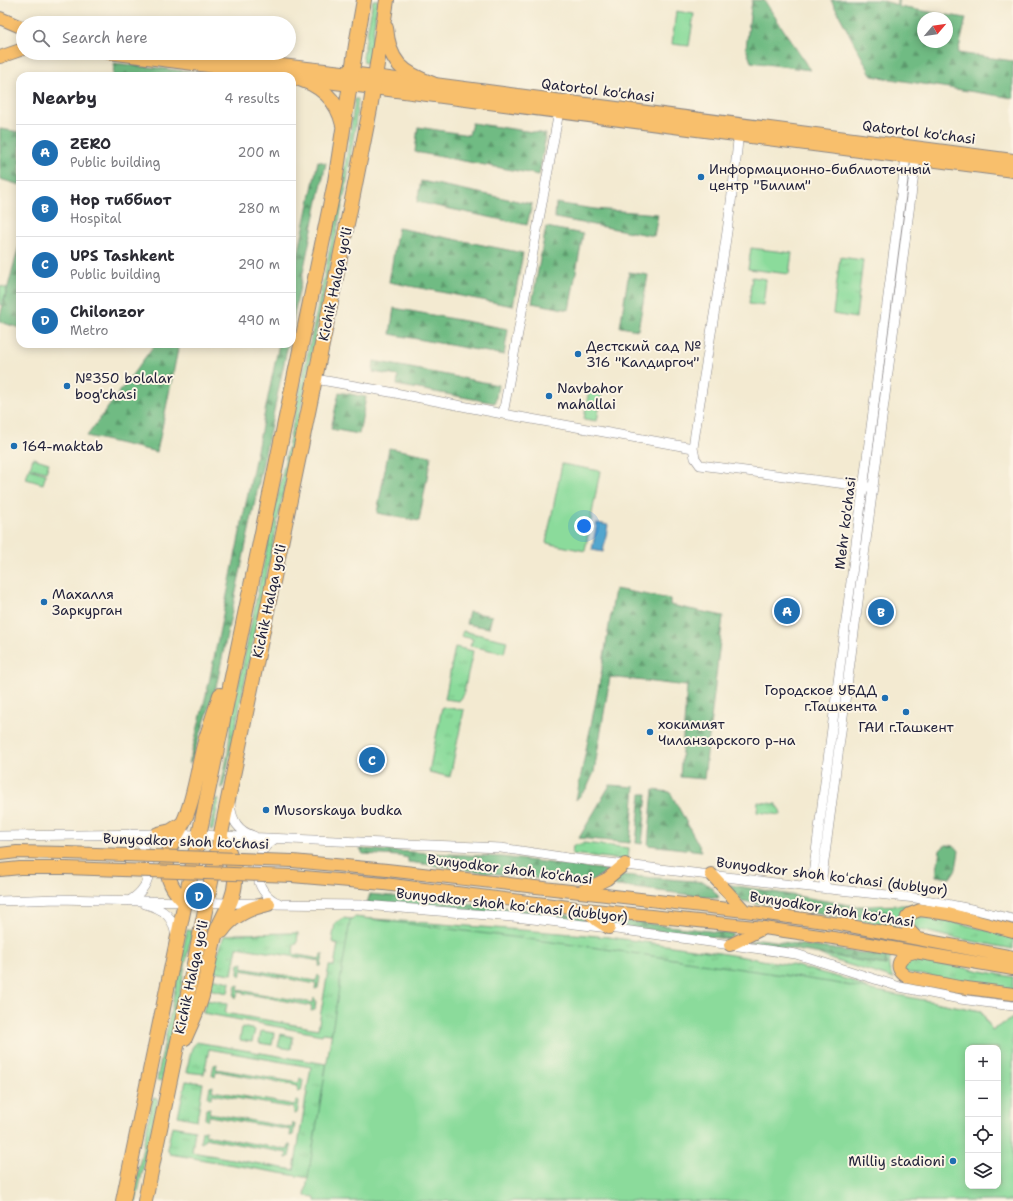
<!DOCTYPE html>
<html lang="en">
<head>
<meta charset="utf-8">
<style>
  body { margin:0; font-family:"Shantell Sans",sans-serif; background:#f2f2f3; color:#2b2b33 }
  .controls { position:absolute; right:12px; bottom:12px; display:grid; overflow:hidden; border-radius:8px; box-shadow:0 2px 10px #0003 }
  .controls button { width:36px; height:36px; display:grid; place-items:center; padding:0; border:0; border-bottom:1px solid #e1e1e2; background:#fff; color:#2b2b33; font:20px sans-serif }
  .compass { position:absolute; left:917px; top:12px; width:36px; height:36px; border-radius:50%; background:#fff; box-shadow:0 2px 10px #0003; rotate:61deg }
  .you { position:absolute; left:584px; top:526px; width:14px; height:14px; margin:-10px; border:3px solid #fff; border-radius:50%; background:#1a73e8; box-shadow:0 0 0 6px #1a73e833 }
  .badge { display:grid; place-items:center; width:26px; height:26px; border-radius:50%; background:#1f6fb2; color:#fff; font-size:13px; font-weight:700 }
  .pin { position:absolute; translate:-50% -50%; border:2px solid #fff; box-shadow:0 1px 4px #0006 }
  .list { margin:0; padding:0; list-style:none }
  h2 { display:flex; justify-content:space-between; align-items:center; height:52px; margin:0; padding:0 16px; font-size:17px }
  h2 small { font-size:13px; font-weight:400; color:#7c7c81 }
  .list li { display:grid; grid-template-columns:26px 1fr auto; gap:12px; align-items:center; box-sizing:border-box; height:56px; padding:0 16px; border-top:1px solid #e1e1e2 }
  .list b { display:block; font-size:15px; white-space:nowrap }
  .list p { margin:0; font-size:13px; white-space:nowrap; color:#7c7c81 }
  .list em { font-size:13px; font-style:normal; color:#7c7c81 }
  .icon { flex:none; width:22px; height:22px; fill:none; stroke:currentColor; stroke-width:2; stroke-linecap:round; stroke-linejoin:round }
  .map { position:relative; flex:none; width:1013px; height:1201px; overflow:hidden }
  .search { position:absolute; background:#fff; box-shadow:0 2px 10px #0003; left:16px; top:16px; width:280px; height:44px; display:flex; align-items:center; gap:10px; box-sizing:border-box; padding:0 14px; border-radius:22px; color:#7c7c81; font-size:15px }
  .panel { position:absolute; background:#fff; box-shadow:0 2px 10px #0003; left:16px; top:72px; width:280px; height:276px; border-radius:12px }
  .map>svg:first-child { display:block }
</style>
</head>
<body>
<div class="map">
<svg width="1013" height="1201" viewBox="0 0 1013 1201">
  <defs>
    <pattern id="grass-tufts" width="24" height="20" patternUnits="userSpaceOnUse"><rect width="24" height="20" fill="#8bdb9b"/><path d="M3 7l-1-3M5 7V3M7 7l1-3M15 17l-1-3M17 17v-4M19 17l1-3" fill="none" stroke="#78bc86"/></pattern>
    <pattern id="forest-firs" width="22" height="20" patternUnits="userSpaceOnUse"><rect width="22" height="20" fill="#70bb83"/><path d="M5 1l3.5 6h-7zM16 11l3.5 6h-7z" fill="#5c986c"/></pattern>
  </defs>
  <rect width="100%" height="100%" fill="#fcf5e5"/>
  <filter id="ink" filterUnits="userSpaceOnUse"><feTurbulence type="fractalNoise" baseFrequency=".025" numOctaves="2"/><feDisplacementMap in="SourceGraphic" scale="8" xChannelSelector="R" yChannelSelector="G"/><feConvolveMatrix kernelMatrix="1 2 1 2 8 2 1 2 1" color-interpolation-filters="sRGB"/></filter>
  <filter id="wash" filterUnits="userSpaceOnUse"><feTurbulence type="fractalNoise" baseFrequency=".012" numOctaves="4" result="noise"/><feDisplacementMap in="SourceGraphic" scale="16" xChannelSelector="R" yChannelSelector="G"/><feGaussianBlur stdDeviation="0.9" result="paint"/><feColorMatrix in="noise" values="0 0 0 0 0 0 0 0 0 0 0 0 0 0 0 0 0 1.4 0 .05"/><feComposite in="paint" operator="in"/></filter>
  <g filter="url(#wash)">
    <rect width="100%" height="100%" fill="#f3ead1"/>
    <!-- grass -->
    <path fill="url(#grass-tufts)" stroke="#567e6b" d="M373,0H378L369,60L366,63L364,62L363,57Z
      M355,99H358L355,127L346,186L223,788L221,787L228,753L231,722C253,615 275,507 298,400C319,300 342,200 355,99Z
      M840,257L863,260L856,318L833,314Z
      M463,631L507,641L504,653L470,646L473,639L461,636Z
      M455,647L473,651L463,696L459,701L445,699Z
      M442,707L464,710L450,777L429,772Z
      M216,799L219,800L213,829L211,830L210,828Z
      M758,802L777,804V807H779L781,815L757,812Z
      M584,843L629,848L628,860L572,854L573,846Z
      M912,905C900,909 898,914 896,927L825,914L889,917L891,912L858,906Z
      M916,916L947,920L1013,937V949L945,936L913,928L911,919Z
      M343,918L360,920L331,1034L323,1033L322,1035L203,1013L206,1000L227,1004L225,1013L318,1029L329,966H334L338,944L332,942L335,923Z
      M361,918L574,934L609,937L707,951L792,965L849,980L872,991L981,1011L992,1030L968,1048L361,921Z
      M187,930L192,931L162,1081L157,1080Z
      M298,933L297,944H294L293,954L320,959L321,954H323L321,966H319L320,961L237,947L232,974L212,971L224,936L237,934Z
      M817,953L886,965V956L891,957C887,966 889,971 894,979L830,959Z
      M907,960L939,963L1013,977V990L904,972L902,963Z
      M243,963L242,968L316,981L318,975L320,977L318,988L315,989L316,984L242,970L240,976L238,974L239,964Z
      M211,978L230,982L228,993L208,989Z
      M239,985L238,990L313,1003L314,998L316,1000L315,1010L311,1011L312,1006L238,992L236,998L234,996L236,986Z
      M242,1027L255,1030L252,1042L240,1040Z
      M261,1031L274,1033L272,1045L259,1043Z
      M281,1034L293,1037L291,1049L278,1047Z
      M196,1042L326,1064L315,1179L170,1154L167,1149L172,1126L195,1130L192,1152L294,1170L311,1067L209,1049L204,1074L186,1072L192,1048Z
      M217,1064L216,1069L299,1083L300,1078L303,1080L301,1091L298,1092V1086L216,1071L215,1077L212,1075L214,1065Z
      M186,1081L203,1083L197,1120L178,1116Z
      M213,1086L212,1091L295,1105L296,1100L299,1102L297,1113L294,1114V1108L212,1094L211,1099L208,1097L210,1087Z
      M153,1098L158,1099L136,1201H132Z
      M210,1108L209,1113L292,1128L293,1122L295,1124L293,1135L290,1136L291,1130L209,1116L207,1121L205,1119L206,1109Z
      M206,1130L205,1135L288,1150L289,1144L291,1147L289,1157L286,1158L287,1153L205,1138L202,1143L200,1142L202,1131Z"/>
    <!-- forest -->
    <path fill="url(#forest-firs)" stroke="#496e5f" fill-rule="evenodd" d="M752,0H764L810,70L751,62L746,48Z
      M831,0H880L897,5V0H899V7L966,18L958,53L1013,61V98L872,76ZM923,18H947V42H923Z
      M114,63L212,74V76H113Z
      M472,123L546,134L539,175L415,152L418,127L469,135Z
      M0,129L20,132V185L0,179Z
      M318,161L326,163L292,324V284Z
      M421,181L532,204L527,225L417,202Z
      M556,203L594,209L658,214L654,236L555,218Z
      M546,227L583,234L569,310L532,303Z
      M398,228L523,253L513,306L389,282Z
      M20,242V328L0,322V316Z
      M629,272L648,275L638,330L620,327Z
      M394,308L508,329L504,355L390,334Z
      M155,344H179L157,452L87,436Z
      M279,344H288L216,687L191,763H189L208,687Z
      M374,361L498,385L495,403L397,385L398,376L373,372Z
      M339,392L366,397L359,434L331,429Z
      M389,448L431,456L419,521L377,513Z
      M615,589L670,599V605L723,616L704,779L680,777L687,686L610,677L594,772L587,788L576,800L601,675Z
      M469,612L492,616L489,628L466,624Z
      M610,785L635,787L630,843L579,838Z
      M653,790L670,792L702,851L648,845Z
      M641,794H647L642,844L636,843Z
      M946,845C952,845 956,846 959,851L956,869L950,878L936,876L940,850L942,848Z
      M360,849L502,857L607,870L608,871L589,883H579L512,876L408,862V858L399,856L363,854Z
      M621,875L704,882L710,886L719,897L717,898L617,886L607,884Z
      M725,884L892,912L889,917L825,914L742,901Z
      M370,894L543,911L578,916L583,919L587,923L367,903Z
      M605,918L733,934L732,937L728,939L613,926Z
      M759,939L886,956V965L749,942Z"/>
    <!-- pitch -->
    <path fill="#8bdb9b" stroke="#567e6b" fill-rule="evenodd" d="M676,11L694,14L689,46L672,44Z
      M751,248L792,253L789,274L748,269Z
      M752,277L766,279L763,306L749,304Z
      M0,286L7,288L2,305H0Z
      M589,390L602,393L597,421L584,419Z
      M33,458L49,463L46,472L30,468Z
      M562,464L600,471L585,551L546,543Z
      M29,469L46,474L43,484L26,479Z
      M355,917L598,948L762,972L835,983L981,1011L992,1030L1013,1018V1201H315V1197L305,1196L350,921L351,919ZM968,1048H998V1186H968Z"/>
    <!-- water -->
    <path fill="#52a6ce" stroke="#3a6484" d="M597,523L608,525L603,552L592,550Z"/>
  </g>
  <g filter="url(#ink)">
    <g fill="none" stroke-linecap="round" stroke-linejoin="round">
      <!-- minor casing -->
      <g stroke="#8a8686" stroke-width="10">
        <path id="minor" d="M739,129C730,236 708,342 693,448L695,458L700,465L869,487
          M315,379L390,392L503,414L693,448
          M503,414L560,106
          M230,804C232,821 238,831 254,836
          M0,836L158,834L199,835L501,848L568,858L801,886L916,898L976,910L1013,919
          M275,839C249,853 252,893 279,903
          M801,886L807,883L813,875L906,157
          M827,889L822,877L916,158
          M0,901L58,899L268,904L364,905L524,918L609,928L796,954L900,987L960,999L1013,1006
          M129,901C156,885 156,851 130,834
          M145,904C164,909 173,916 176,937"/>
      </g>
      <!-- major casing -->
      <g stroke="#8a8686" stroke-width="14">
        <path id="major" d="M0,18L23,28
          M109,53L285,76
          M178,53L351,73L1013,160
          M0,57L23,49
          M304,79L1013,171
          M0,854L17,852L67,853
          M293,861L387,870L745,911L840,924L1013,957
          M0,870L20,868H66
          M711,874L745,911
          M292,876L384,884L585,909L764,928L840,939L1013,969
          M580,892L607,879L625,864
          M585,909L598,921L609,928
          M917,938L909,930L906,922L907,917L910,914L920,910L948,914L1013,931
          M730,945L764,928
          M915,952C900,955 891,967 907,977L959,987L1013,994"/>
      </g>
      <!-- highway casing -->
      <g stroke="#8a8686" stroke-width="16">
        <path id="highway" d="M386,28C389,62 402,73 433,84
          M292,77C318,83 337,98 343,125
          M158,834L171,831L182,824
          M185,902C173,891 166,878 167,862C168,845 180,832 186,816C195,793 198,768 204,745C209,728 215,712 220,695
          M222,931C233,915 250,908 268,904
          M185,1038C191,1024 198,1010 202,996C207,975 210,953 216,933C222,916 234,901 235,882C235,865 230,850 220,836
          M123,1201L157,1037L335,182L356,45L364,0
          M145,1201L353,195L370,109L387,0"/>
      </g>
      <!-- minor -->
      <use href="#minor" stroke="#fff" stroke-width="9"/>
      <!-- major -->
      <use href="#major" stroke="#f8bf6c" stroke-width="12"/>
      <!-- highway -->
      <use href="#highway" stroke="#f8bf6c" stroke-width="14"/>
      <!-- major-bridge casing -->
      <g stroke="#8a8686" stroke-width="14" stroke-linecap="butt">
        <path id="major-bridge" d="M67,853L293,861
          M66,868L292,876"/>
      </g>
      <!-- major-bridge -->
      <use href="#major-bridge" stroke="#f8bf6c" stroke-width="12"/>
    </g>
  </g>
  <!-- markers -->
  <g fill="#1f6fb2" stroke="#fcf5e5" stroke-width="1.5">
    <circle cx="701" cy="177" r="4"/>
    <circle cx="578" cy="354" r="4"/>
    <circle cx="67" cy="386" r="4"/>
    <circle cx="549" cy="396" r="4"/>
    <circle cx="14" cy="446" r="4"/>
    <circle cx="44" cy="602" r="4"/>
    <circle cx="885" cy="698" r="4"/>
    <circle cx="906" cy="712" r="4"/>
    <circle cx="650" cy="732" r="4"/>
    <circle cx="266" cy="810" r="4"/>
    <circle cx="953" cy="1161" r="4"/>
  </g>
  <g text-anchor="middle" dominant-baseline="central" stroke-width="4" stroke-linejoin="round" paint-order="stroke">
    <!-- street labels -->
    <g font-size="14" fill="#22223b" stroke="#fcf5e5">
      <text transform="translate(598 90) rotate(7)">Qatortol ko'chasi</text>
      <text transform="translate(919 132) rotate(7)">Qatortol ko'chasi</text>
      <text transform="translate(335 284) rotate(-78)">Kichik Halqa yo'li</text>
      <text transform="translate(845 523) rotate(-83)">Mehr ko'chasi</text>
      <text transform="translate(269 601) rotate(-78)">Kichik Halqa yo'li</text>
      <text transform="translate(186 841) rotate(2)">Bunyodkor shoh ko'chasi</text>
      <text transform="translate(510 869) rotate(7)">Bunyodkor shoh ko'chasi</text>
      <text transform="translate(832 876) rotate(7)">Bunyodkor shoh koʻchasi (dublyor)</text>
      <text transform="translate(512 905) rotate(6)">Bunyodkor shoh koʻchasi (dublyor)</text>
      <text transform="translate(832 909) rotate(9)">Bunyodkor shoh ko'chasi</text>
      <text transform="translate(191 977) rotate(-78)">Kichik Halqa yo'li</text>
    </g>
    <!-- poi labels -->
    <g font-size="14" fill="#22223b" stroke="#fcf5e5" text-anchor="start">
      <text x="709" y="169">Информационно-библиотечный<tspan x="709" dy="16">центр "Билим"</tspan></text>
      <text x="586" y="346">Дестский сад №<tspan x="586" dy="16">316 "Калдиргоч"</tspan></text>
      <text x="75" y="378">№350 bolalar<tspan x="75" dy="16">bog'chasi</tspan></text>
      <text x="557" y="388">Navbahor<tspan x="557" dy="16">mahallai</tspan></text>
      <text x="22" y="446">164-maktab</text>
      <text x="52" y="594">Махалля<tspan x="52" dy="16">Заркурган</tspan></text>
      <text x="877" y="690" text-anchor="end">Городское УБДД<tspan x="877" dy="16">г.Ташкента</tspan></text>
      <text x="658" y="724">хокимият<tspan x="658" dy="16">Чиланзарского р-на</tspan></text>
      <text x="906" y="727" text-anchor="middle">ГАИ г.Ташкент</text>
      <text x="274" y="810">Musorskaya budka</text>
      <text x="945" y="1161" text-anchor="end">Milliy stadioni</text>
    </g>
  </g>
</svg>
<div class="controls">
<button>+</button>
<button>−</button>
<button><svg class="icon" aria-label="locate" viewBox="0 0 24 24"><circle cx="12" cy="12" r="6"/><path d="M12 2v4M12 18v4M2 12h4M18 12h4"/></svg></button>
<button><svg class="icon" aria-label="layers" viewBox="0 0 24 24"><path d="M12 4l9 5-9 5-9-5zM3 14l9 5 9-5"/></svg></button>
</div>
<svg class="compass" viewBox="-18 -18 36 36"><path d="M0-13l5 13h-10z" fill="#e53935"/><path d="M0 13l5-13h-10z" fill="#7c7c81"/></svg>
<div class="you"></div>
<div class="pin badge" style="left:787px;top:611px">A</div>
<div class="pin badge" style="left:881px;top:612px">B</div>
<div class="pin badge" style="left:372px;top:760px">C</div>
<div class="pin badge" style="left:199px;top:896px">D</div>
<div class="search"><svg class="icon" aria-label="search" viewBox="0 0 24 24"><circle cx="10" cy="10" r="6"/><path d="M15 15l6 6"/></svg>Search here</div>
<section class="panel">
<h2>Nearby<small>4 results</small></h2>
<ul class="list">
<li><span class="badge">A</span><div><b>ZERO</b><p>Public building</p></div><em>200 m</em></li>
<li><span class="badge">B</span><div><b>Нор тиббиот</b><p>Hospital</p></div><em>280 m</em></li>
<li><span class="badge">C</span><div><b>UPS Tashkent</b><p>Public building</p></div><em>290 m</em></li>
<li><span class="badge">D</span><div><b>Chilonzor</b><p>Metro</p></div><em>490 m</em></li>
</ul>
</section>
</div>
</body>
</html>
